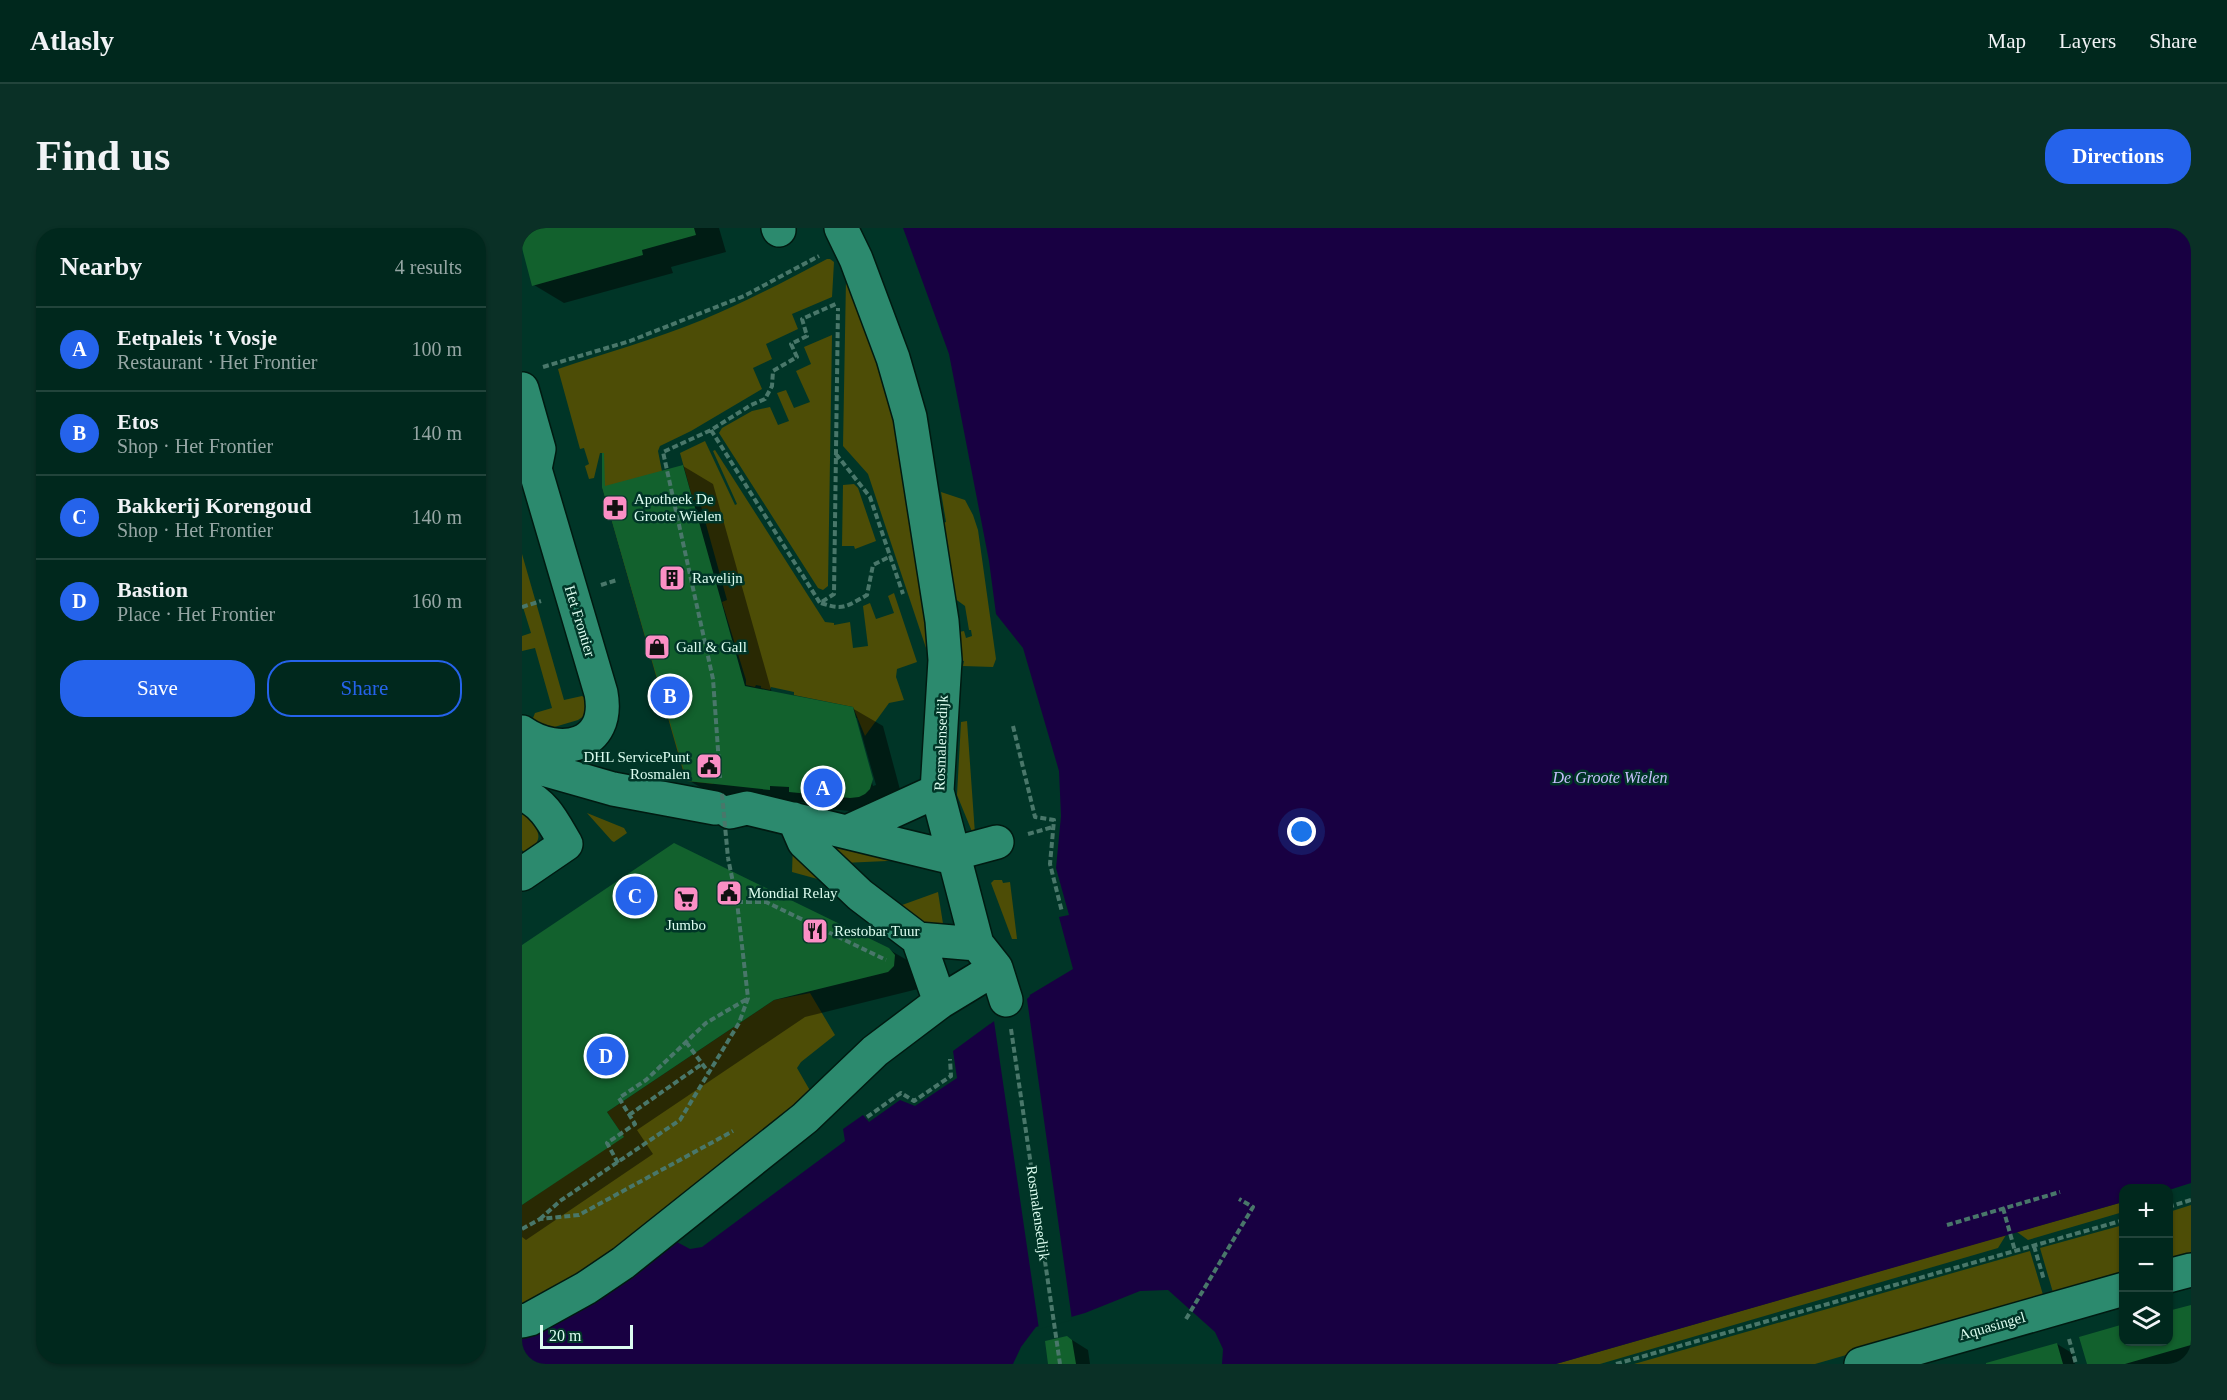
<!DOCTYPE html>
<html lang="en">
<head>
<meta charset="utf-8">
<style>
  body { margin:0; font-family:Georgia,serif; background:#0a3026; color:#f1f3f6 }
  .controls { position:absolute; right:18px; bottom:18px; display:grid; overflow:hidden; border-radius:12px; box-shadow:0 2px 4px #0004 }
  .controls button { width:54px; height:54px; display:grid; place-items:center; padding:0; border:0; border-bottom:2px solid #22443b; background:#00281d; color:#f1f3f6; font:30px sans-serif }
  .scale { position:absolute; left:18px; bottom:15px; width:93px; box-sizing:border-box; padding-left:6px; border:3px solid #dcfdf0; border-top:0; font-size:16px; line-height:21px; white-space:nowrap; color:#dcfdf0; -webkit-text-stroke:4px #003527; paint-order:stroke }
  .you { position:absolute; left:780px; top:604px; width:21px; height:21px; margin:-15px; border:4px solid #fff; border-radius:50%; background:#1a73e8; box-shadow:0 0 0 9px #1a73e833 }
  .badge { display:grid; place-items:center; width:39px; height:39px; border-radius:50%; background:#2563eb; color:#fff; font-size:20px; font-weight:700 }
  .pin { position:absolute; translate:-50% -50%; border:3px solid #fff; box-shadow:0 2px 6px #0006 }
  .list { margin:0; padding:0; list-style:none }
  h2 { display:flex; justify-content:space-between; align-items:center; height:78px; margin:0; padding:0 24px; font-size:26px }
  h2 small { font-size:20px; font-weight:400; color:#95a6a4 }
  .list li { display:grid; grid-template-columns:39px 1fr auto; gap:18px; align-items:center; box-sizing:border-box; height:84px; padding:0 24px; border-top:2px solid #22443b }
  .list b { display:block; font-size:22px; white-space:nowrap }
  .list p { margin:0; font-size:20px; white-space:nowrap; color:#95a6a4 }
  .list em { font-size:20px; font-style:normal; color:#95a6a4 }
  .actions { display:flex; gap:12px; padding:18px 24px }
  .actions a { flex:1; padding:14px 0; border:2px solid #2563eb; border-radius:24px; text-align:center; font-size:21px; color:#2563eb }
  .actions .main { background:#2563eb; color:#fff }
  .icon { flex:none; width:33px; height:33px; fill:none; stroke:currentColor; stroke-width:2; stroke-linecap:round; stroke-linejoin:round }
  .map { position:relative; flex:none; width:1669px; height:1136px; overflow:hidden; border-radius:24px }
  header { display:flex; align-items:center; gap:36px; box-sizing:border-box; height:84px; padding:0 30px; background:#00281d; border-bottom:2px solid #22443b }
  header strong { font-size:28px }
  nav { display:flex; gap:33px; margin-inline-start:auto; font-size:21px }
  .intro { display:flex; align-items:center; justify-content:space-between; box-sizing:border-box; height:144px; padding:0 36px }
  h1 { margin:0; font-size:42px }
  .button { padding:15px 27px; border-radius:24px; background:#2563eb; color:#fff; font-size:21px; font-weight:700 }
  main { display:flex; gap:36px; padding:0 36px }
  aside { flex:1; background:#00281d; border-radius:24px; box-shadow:0 2px 4px #0004 }
  .map>svg:first-child { display:block }
</style>
</head>
<body>
<header>
<strong>Atlasly</strong>
<nav><a>Map</a><a>Layers</a><a>Share</a></nav>
</header>
<div class="intro"><h1>Find us</h1><a class="button">Directions</a></div>
<main>
<aside>
<h2>Nearby<small>4 results</small></h2>
<ul class="list">
<li><span class="badge">A</span><div><b>Eetpaleis 't Vosje</b><p>Restaurant · Het Frontier</p></div><em>100 m</em></li>
<li><span class="badge">B</span><div><b>Etos</b><p>Shop · Het Frontier</p></div><em>140 m</em></li>
<li><span class="badge">C</span><div><b>Bakkerij Korengoud</b><p>Shop · Het Frontier</p></div><em>140 m</em></li>
<li><span class="badge">D</span><div><b>Bastion</b><p>Place · Het Frontier</p></div><em>160 m</em></li>
</ul>
<div class="actions"><a class="main">Save</a><a>Share</a></div>
</aside>
<div class="map">
<svg width="1669" height="1136" viewBox="0 0 1669 1136">
  <rect width="100%" height="100%" fill="#003527"/>
  <!-- green -->
  <path fill="#4d4d06" d="M305,31H308L312,34L310,69L270,86L276,101L244,116L250,131L231,140L240,161L169,203L138,218L136,223L179,442L191,556L164,553L80,258V225H78L72,250L67,251L63,238L67,236L62,220L58,221L36,141C84,125 133,111 180,92C223,74 264,53 305,31Z
    M332,49L388,239L407,429L346,246L321,218L324,51Z
    M310,107L306,358L301,362L296,360L197,205L200,200L230,183L248,179L256,197L267,193L255,165L264,162L272,180L288,174L274,143L289,136L282,119Z
    M183,213L213,277L215,276L191,223L193,222L303,394L312,395V397L328,394L331,420L346,418L341,378L348,375L354,391L372,385L366,368L372,365L395,434L375,441L374,449L382,472L367,475L343,508L331,479L272,467V464L249,459L248,462L239,460V458L234,457L233,459L224,457V452L200,374L205,372L177,271L171,272L158,225Z
    M332,256L336,260L354,313L333,321L332,318H320L321,257Z
    M419,264L443,272L451,287L456,302L474,431L471,439L441,438L442,433L438,432L437,404L442,403L444,410L450,408L449,402H447L443,378L432,370L421,295L424,294Z
    M0,326L42,472L60,468L63,470L65,479L62,488L56,492L29,500L11,493V490L13,485L30,480L13,420L0,423V408L9,405L0,376Z
    M445,493L453,606H451L435,567L439,494Z
    M3,585C17,605 24,608 4,627L0,622V587Z
    M65,585L102,600L105,605L92,614L90,613Z
    M293,609L387,632L321,635Z
    M271,616L310,655L270,644Z
    M472,652H480L481,655L488,654L495,711H490L469,655Z
    M416,664L422,702L369,681Z
    M288,765L313,807L279,834L275,840L290,866L102,1017L0,1081V977L101,908L85,884L252,772Z
    M1601,974V984L1506,1012L1495,1004Z
    M1669,977V1029L1647,1035V984Z
    M1601,997V1048L1532,1068L1518,1020Z
    M1484,1007L1476,1020L1078,1136H1034Z
    M1508,1023L1522,1070L1293,1136H1112Z"/>
  <!-- water -->
  <path fill="#180042" d="M381,0H1669V955L1647,962L1602,960L1601,974L1034,1136H700L701,1121L693,1104L646,1062L618,1063L563,1085L514,1099L499,1119L491,1136H0V1111L55,1084L153,1013L168,1021L180,1019L323,913L321,901L341,887L347,894L378,872L393,878L435,850L431,823L506,768L551,741L537,689L547,687L534,640L539,588L537,543L501,420L474,386L467,333L427,126Z"/>
  <!-- pier -->
  <path fill="#003527" d="M506,765L508,768L505,771L550,1092L517,1101L472,793L468,796V794Z"/>
  <!-- shadow -->
  <path fill="#0007" fill-rule="evenodd" d="M0,0H197L204,24L149,39L151,45L42,75L12,57L0,16Z
    M161,238L191,256L250,465L330,480L361,498L380,569L365,587L299,580L290,575L278,574V578L197,570L166,552ZM332,490H335L354,557L351,558Z
    M0,719L366,721L397,739L396,761L283,789L115,902L131,926L4,1012L0,1009Z
    M1669,1078V1130L1649,1136H1567L1602,1114H1646Z
    M547,1110L566,1122L568,1136H527Z
    M1535,1116L1550,1125L1553,1136H1466Z"/>
  <!-- building -->
  <path fill="#12612d" d="M0,0H172L174,7L120,22L121,27L10,58L0,20Z
    M80,225H82L83,258L161,237L223,458L331,479L351,551L348,561L343,566L337,569L328,570L267,564V559L248,558V562L165,553L80,259Z
    M152,615L367,720L373,727L372,738L366,744L252,772L85,884L102,909L0,977V717Z
    M1669,1077V1117L1603,1136H1565L1557,1109L1602,1096V1114H1646V1083Z
    M545,1108L550,1112L554,1136H526L523,1113Z
    M1535,1115L1541,1136H1464V1135Z"/>
  <g fill="none" stroke-linecap="round" stroke-linejoin="round">
    <!-- street casing -->
    <g stroke="#001a11" stroke-width="36">
      <path id="street" d="M256,0L257,2
        M319,0L334,31L371,130L388,189L420,393L423,432L415,563L455,716L474,740L484,772
        M0,161L17,221L13,241L79,465C89,519 38,530 0,504
        M0,535L91,561L193,580
        M0,566C23,575 32,596 44,616L0,646
        M208,584L225,580L423,628L475,614
        M272,591L282,614L338,667L396,711L418,774
        M325,604L415,563
        M396,711L455,716
        M1646,1048L1669,1042
        M0,1093L8,1091L64,1060L101,1035L283,890L353,823L418,774L474,740
        M1339,1136L1602,1061"/>
    </g>
    <!-- path -->
    <path stroke="#49776a" stroke-width="4" stroke-dasharray="6 3" stroke-linecap="butt" d="M21,139L108,113L222,68L297,28
      M189,202L298,375L312,366L316,80
      M314,226L348,269L381,366
      M79,357L95,352
      M299,375C322,383 325,378 345,367L351,337L369,328
      M0,379L19,373
      M491,498L513,589L532,592L528,636L540,684
      M198,550L191,451L141,224L189,202L229,177L243,171L250,158L251,143L275,129L269,116L285,108L280,91L316,75
      M506,606L531,599
      M215,674H244L364,732
      M489,801L538,1136
      M164,814L187,845
      M107,887L180,836
      M345,889L379,865L392,873L429,848L428,831
      M96,935L85,915L113,896L97,870L124,852L184,795L225,771
      M1646,979L1669,972
      M1481,980L1493,1023
      M18,991L38,973L158,892L217,795L226,770L215,674L206,630
      M1425,997L1538,964
      M0,1001L18,991L57,987L211,903
      M1512,1018L1522,1052
      M664,1091L731,979L717,971
      M1547,1111L1554,1136
      M1094,1136L1602,992"/>
    <!-- street -->
    <use href="#street" stroke="#2c8a6e" stroke-width="33"/>
    <!-- path-bridge -->
    <path stroke="#49776a" stroke-width="4" stroke-dasharray="6 3" stroke-linecap="butt" d="M200,566L206,630"/>
  </g>
  <!-- icons -->
  <defs>
    <g id="pharmacy-square" transform="scale(1.35)"><rect x="-9" y="-9" width="18" height="18" rx="4" fill="#fb8fc5" stroke="#003527"/><path d="M-2-6h4v4h4v4h-4v4h-4v-4h-4v-4h4Z" fill="#111"/></g>
    <g id="building-square" transform="scale(1.35)"><rect x="-9" y="-9" width="18" height="18" rx="4" fill="#fb8fc5" stroke="#003527"/><path d="M-4-6H4V6H1V3H-1V6H-4ZM-2.5-4.3h1.7v1.8h-1.7ZM.8-4.3h1.7v1.8H.8ZM-2.5-1h1.7V.8h-1.7ZM.8-1h1.7V.8H.8Z" fill="#111"/></g>
    <g id="shop-square" transform="scale(1.35)"><rect x="-9" y="-9" width="18" height="18" rx="4" fill="#fb8fc5" stroke="#003527"/><path d="M-5-2.5h2.3a2.7 3.5 0 0 1 5.4 0H5L5.5 6h-11ZM-1.5-2.5h3a1.5 2.3 0 0 0-3 0Z" fill="#111"/></g>
    <g id="civic-square" transform="scale(1.35)"><rect x="-9" y="-9" width="18" height="18" rx="4" fill="#fb8fc5" stroke="#003527"/><path d="M-.6-6.5H3V-4.5H.6V-3L4-1V1h2V6H-6V1h2V-1L-.6-3ZM-1.2 2.5V6h2.4V2.5Z" fill="#111"/></g>
    <g id="supermarket-square" transform="scale(1.35)"><rect x="-9" y="-9" width="18" height="18" rx="4" fill="#fb8fc5" stroke="#003527"/><path d="M-6-5.5h2.5l.6 2H6L4.5 2H-2.5L-4.4-4H-6ZM-1.5 3.2a1.3 1.3 0 1 0 .1 0ZM3 3.2a1.3 1.3 0 1 0 .1 0Z" fill="#111"/></g>
    <g id="restaurant-square" transform="scale(1.35)"><rect x="-9" y="-9" width="18" height="18" rx="4" fill="#fb8fc5" stroke="#003527"/><path d="M-5-6h1v4h1v-4h1v4h1v-4h1v5L-1.5 .5V6h-2V.5L-5-1ZM5-6V6H3V1.5H1.5Q1.5-4 5-6Z" fill="#111"/></g>
  </defs>
  <g fill-rule="evenodd">
    <use href="#pharmacy-square" x="93" y="280"/>
    <use href="#building-square" x="150" y="350"/>
    <use href="#shop-square" x="135" y="419"/>
    <use href="#civic-square" x="187" y="538"/>
    <use href="#civic-square" x="207" y="665"/>
    <use href="#supermarket-square" x="164" y="671"/>
    <use href="#restaurant-square" x="293" y="703"/>
  </g>
  <g text-anchor="middle" dominant-baseline="central" stroke-width="5" stroke-linejoin="round" paint-order="stroke">
    <!-- poi labels -->
    <g font-size="15" fill="#dcfdf0" stroke="#003527" text-anchor="start">
      <text x="112" y="271">Apotheek De<tspan x="112" dy="17">Groote Wielen</tspan></text>
      <text x="170" y="350">Ravelijn</text>
      <text x="154" y="419">Gall &amp; Gall</text>
      <text x="168" y="529" text-anchor="end">DHL ServicePunt<tspan x="168" dy="17">Rosmalen</tspan></text>
      <text x="226" y="665">Mondial Relay</text>
      <text x="164" y="697" text-anchor="middle">Jumbo</text>
      <text x="312" y="703">Restobar Tuur</text>
    </g>
    <!-- street labels -->
    <g font-size="15" fill="#dcfdf0" stroke="#003527">
      <text transform="translate(58 393) rotate(73)">Het Frontier</text>
      <text transform="translate(419 515) rotate(-88)">Rosmalensedijk</text>
      <text transform="translate(516 985) rotate(82)">Rosmalensedijk</text>
      <text transform="translate(1470 1098) rotate(-16)">Aquasingel</text>
    </g>
    <!-- water labels -->
    <g font-size="16" font-style="italic" fill="#c8c1fe" stroke="#003527">
      <text x="1088" y="549">De Groote Wielen</text>
    </g>
  </g>
</svg>
<div class="controls">
<button>+</button>
<button>−</button>
<button><svg class="icon" aria-label="layers" viewBox="0 0 24 24"><path d="M12 4l9 5-9 5-9-5zM3 14l9 5 9-5"/></svg></button>
</div>
<div class="scale">20 m</div>
<div class="you"></div>
<div class="pin badge" style="left:301px;top:560px">A</div>
<div class="pin badge" style="left:148px;top:468px">B</div>
<div class="pin badge" style="left:113px;top:668px">C</div>
<div class="pin badge" style="left:84px;top:828px">D</div>
</div>
</main>
</body>
</html>
